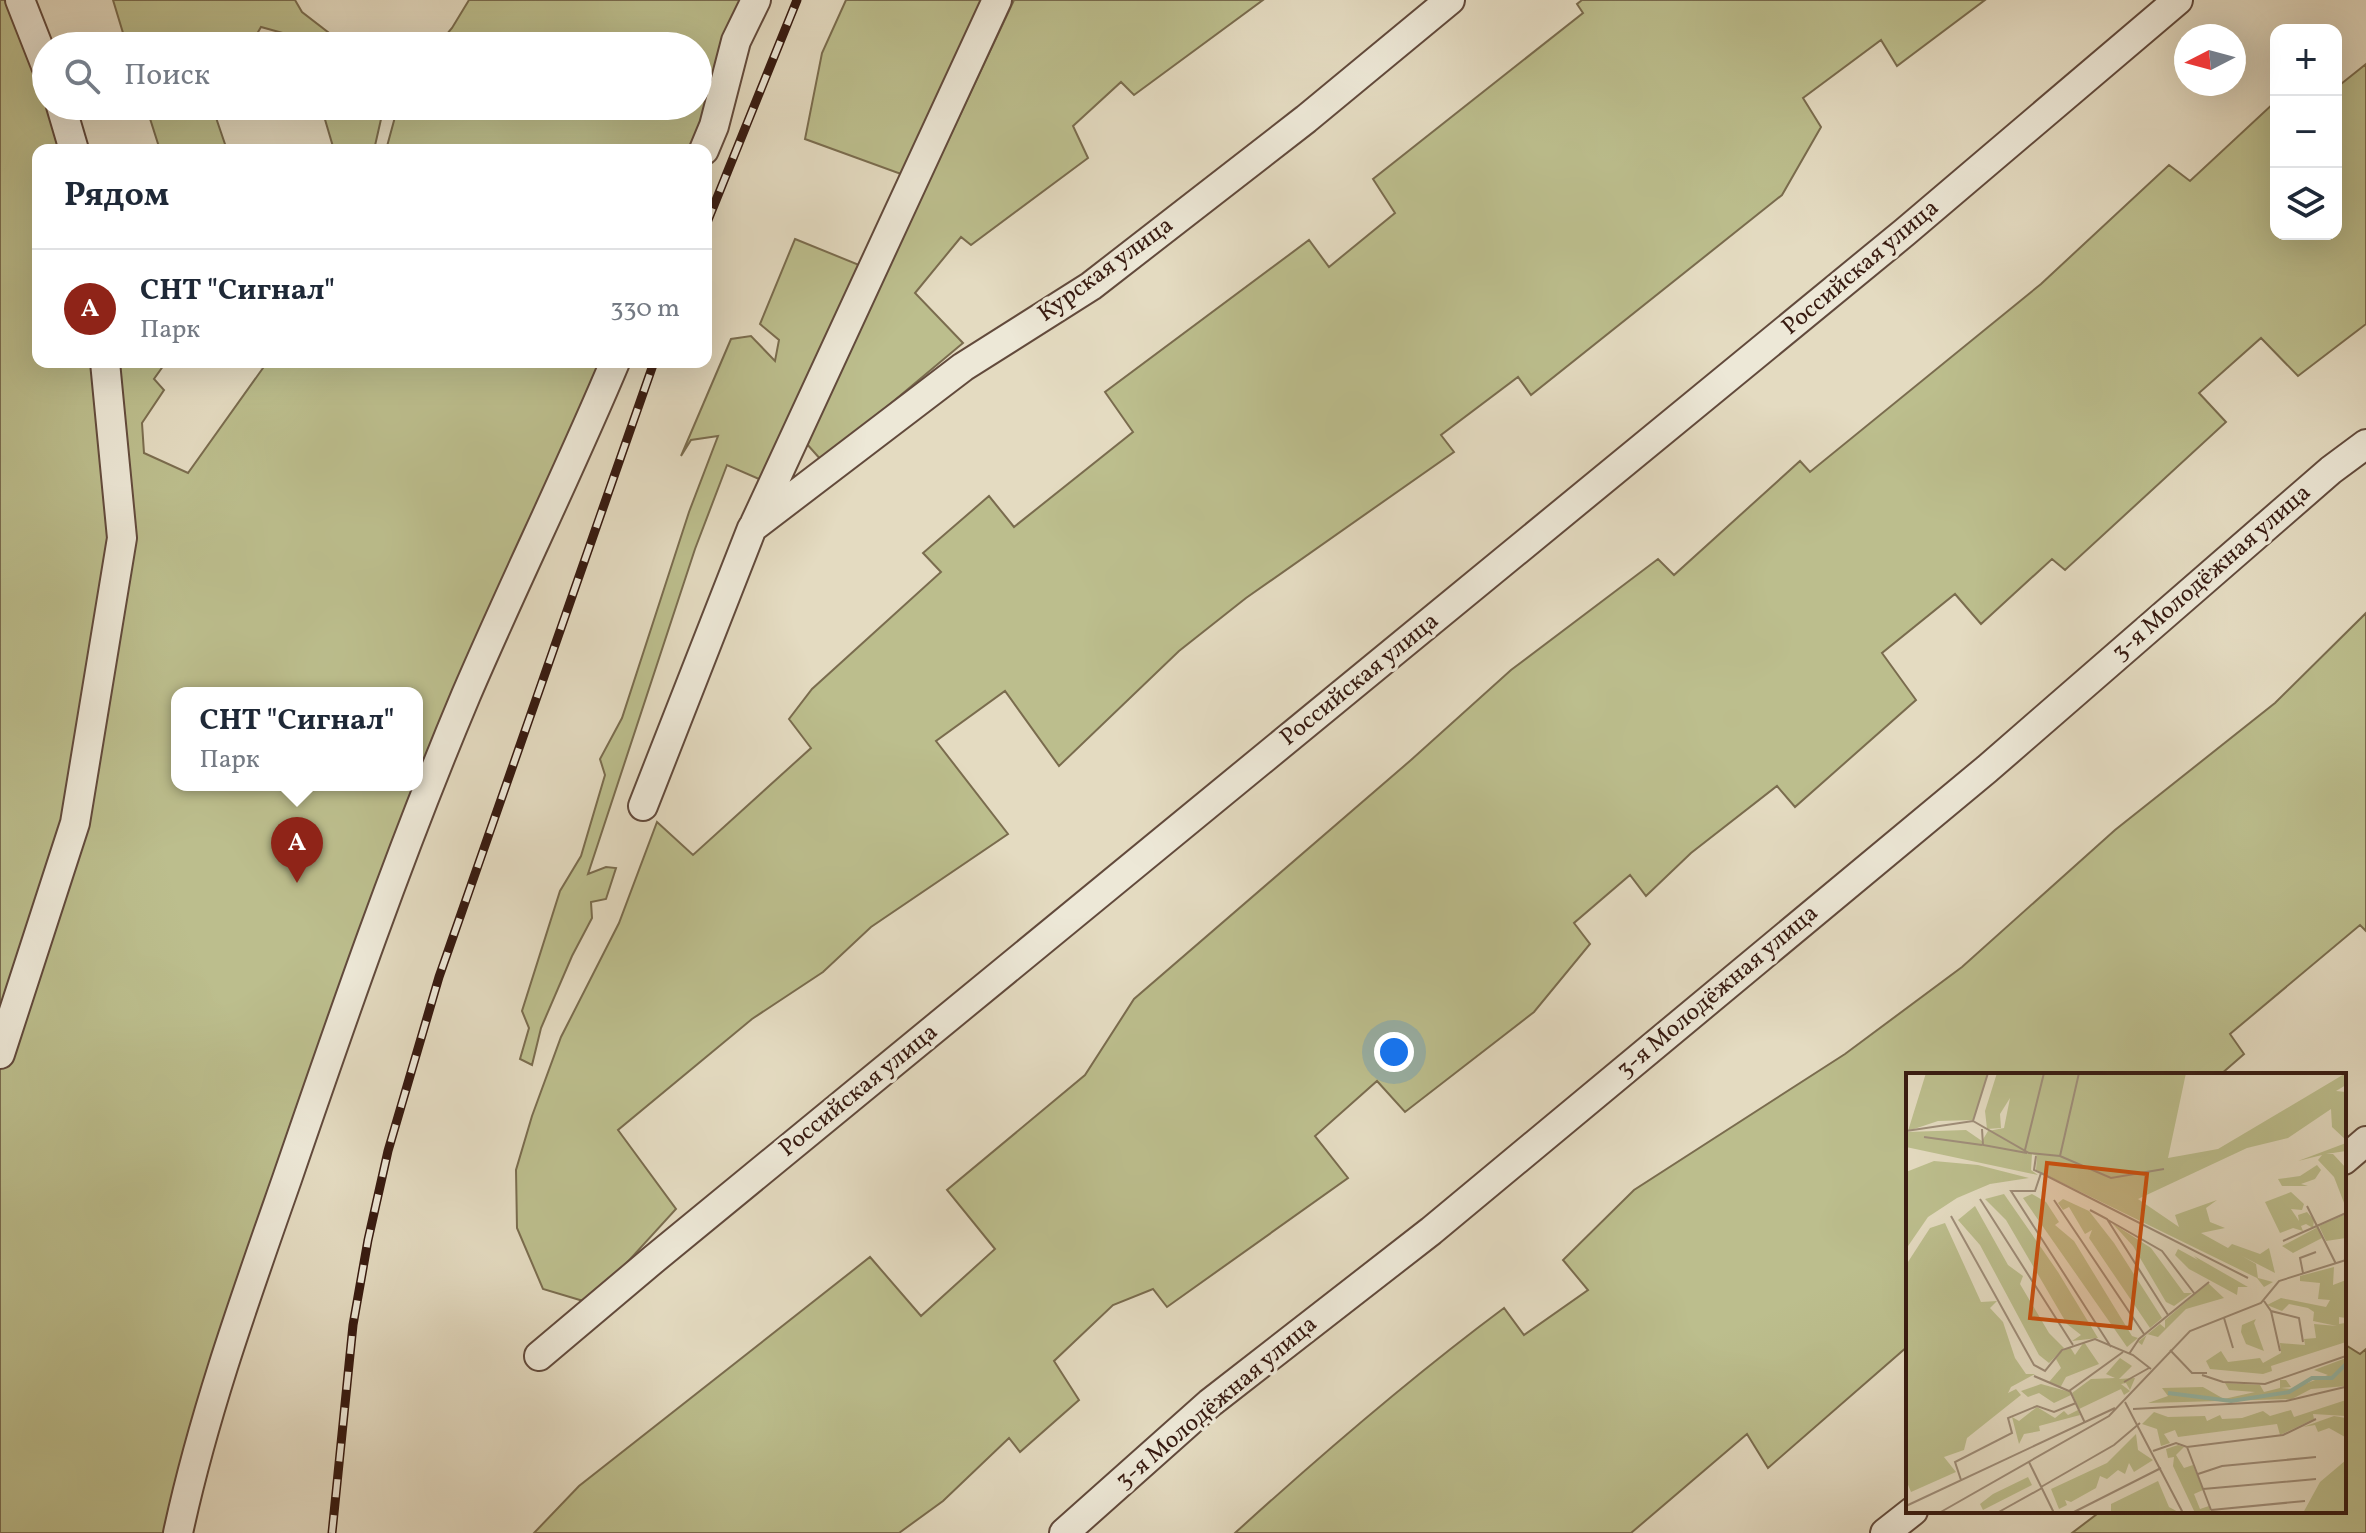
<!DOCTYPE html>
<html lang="ru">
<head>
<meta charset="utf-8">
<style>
  body { margin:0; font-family:Vollkorn,serif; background:#f2f2f3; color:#1f2937 }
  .controls { position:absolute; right:24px; top:24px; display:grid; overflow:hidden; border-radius:16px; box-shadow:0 8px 32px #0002 }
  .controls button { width:72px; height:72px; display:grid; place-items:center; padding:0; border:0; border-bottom:2px solid #e0e1e3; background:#fff; color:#1f2937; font:40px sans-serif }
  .compass { position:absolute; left:2174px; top:24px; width:72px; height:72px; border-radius:50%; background:#fff; box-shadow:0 8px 32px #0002; rotate:264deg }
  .you { position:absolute; left:1394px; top:1052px; width:28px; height:28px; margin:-20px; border:6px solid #fff; border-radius:50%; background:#1a73e8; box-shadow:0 0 0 12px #1a73e833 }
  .badge { display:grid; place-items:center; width:52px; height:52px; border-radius:50%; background:#8f2418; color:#fff; font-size:26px; font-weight:700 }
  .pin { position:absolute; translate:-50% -66px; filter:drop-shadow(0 2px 4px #0008) }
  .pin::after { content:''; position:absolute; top:42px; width:28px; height:24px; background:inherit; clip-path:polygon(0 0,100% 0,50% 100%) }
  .popup { position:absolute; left:171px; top:687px; width:252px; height:104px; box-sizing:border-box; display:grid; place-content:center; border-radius:16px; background:#fff; filter:drop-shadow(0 2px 6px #0005); font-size:26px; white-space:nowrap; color:#747a83 }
  .popup b { font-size:30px; color:#1f2937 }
  .popup::after { content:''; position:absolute; left:50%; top:100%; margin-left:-16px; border:16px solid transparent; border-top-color:#fff }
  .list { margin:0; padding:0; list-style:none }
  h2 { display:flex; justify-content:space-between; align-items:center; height:104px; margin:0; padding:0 32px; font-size:34px }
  h2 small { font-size:26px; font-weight:400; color:#747a83 }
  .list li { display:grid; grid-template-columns:52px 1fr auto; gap:24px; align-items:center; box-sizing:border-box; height:120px; padding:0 32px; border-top:2px solid #e0e1e3 }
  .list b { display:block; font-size:30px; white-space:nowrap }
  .list p { margin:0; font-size:26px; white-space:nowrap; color:#747a83 }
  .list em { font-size:26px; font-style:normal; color:#747a83 }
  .icon { flex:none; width:44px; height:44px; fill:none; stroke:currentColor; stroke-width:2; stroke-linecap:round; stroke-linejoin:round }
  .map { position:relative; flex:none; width:2366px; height:1533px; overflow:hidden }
  .search { position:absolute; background:#fff; box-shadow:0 8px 32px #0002; left:32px; top:32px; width:680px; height:88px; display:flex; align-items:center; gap:20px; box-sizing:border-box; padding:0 28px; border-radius:44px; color:#747a83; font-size:30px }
  .panel { position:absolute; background:#fff; box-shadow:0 8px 32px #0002; left:32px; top:144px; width:680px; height:224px; border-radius:16px }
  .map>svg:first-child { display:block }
</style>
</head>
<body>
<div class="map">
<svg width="2366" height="1533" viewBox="0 0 2366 1533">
  <rect width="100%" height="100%" fill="#e4dbc1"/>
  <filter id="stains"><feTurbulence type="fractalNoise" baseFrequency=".0025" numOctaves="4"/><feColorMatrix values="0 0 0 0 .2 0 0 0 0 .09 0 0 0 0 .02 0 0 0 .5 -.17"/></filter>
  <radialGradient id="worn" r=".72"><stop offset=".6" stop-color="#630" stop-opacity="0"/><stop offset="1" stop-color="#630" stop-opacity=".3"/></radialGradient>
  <!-- green -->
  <path fill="#bcbe8d" stroke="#7a6c4e" stroke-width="2" fill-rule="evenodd" d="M0,0H21L46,79V106H55L68,150H38V362H166L154,379L164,390L142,423L144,453L188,473L263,368L248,362H607L500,603L169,1533H0ZM177,693H417V785H177Z
    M113,0H295L302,12L346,46H304L301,38L261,27L250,46H127Z
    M469,0H747L697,150H386L398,106H698V46H437L452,28Z
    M846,0H982L901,174L805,139L822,53Z
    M1014,0H1263L1134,95L1121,82L1073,126L1088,158L971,245L961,237L915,293L963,343L822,461L806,443Z
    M1582,0H1985L1897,66L1881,40L1803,98L1821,127L1782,195L1531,395L1518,377L1441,435L1454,452L1246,598L1179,651L1059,766L1005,691L936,741L1008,834L871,927L823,972L752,1019L618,1130L676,1209L590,1303L543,1289L517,1228L516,1170L532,1116L561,1037L619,923L657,822L693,855L811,748L789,719L812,689L941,572L923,553L989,496L1014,527L1133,432L1105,392L1309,240L1329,267L1395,213L1373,179L1583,13L1577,4Z
    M2366,64V324L2298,376L2261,338L2199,393L2226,422L2065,570L2052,559L1981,624L1955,594L1882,653L1916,700L1795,807L1777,786L1691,853L1646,896L1630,875L1574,923L1590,944L1534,1012L1405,1112L1377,1081L1315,1136L1348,1178L1167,1307L1153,1289L1113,1305L1054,1361L1079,1400L1020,1452L1009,1438L943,1501L899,1533H534L579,1486L870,1257L921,1316L995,1249L947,1190L1085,1075L1134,999L1411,760L1511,670L1658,559L1674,575L1800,461L1810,472L2041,284L2169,165L2190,181L2276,101V234H2336V88Z
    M146,106H212L227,150H160Z
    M321,106H384L374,150H334Z
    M795,239L864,267L766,470L759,479L727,465L695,549L588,874L606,867L616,868L606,899L591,902L592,918L572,956L541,1028L532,1065L520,1059L529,1028L522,1011L560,891L581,856L605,775L600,759L622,718L689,512L718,436L691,440L681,456L731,339L751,336L775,361L779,340L760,324Z
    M2366,613V931L2360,925L2230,1034L2244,1054L2220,1075H1908V1346L1768,1468L1747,1434L1631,1533H1235C1322,1454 1410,1378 1504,1308L1524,1335L1588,1290L1563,1260L1634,1190L1845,1054L1962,967L2115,830L2275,703Z
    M2344,1344L2360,1354L2366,1349V1533H2072L2101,1511H2344Z"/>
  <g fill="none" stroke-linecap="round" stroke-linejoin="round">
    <!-- minor casing -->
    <g stroke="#624a3c" stroke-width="32">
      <path id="minor" d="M20,0L46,66
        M61,106L74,150
        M704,150L714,126L736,41L756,0
        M755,523L997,0
        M643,806L752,528L963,367L1091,286L1306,119L1450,0
        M0,1054L75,823L122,538L105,362
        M2344,1160L2366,1141
        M539,1356L654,1259L1905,232L2178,0
        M178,1533C204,1412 246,1296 287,1179C343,1016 399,854 466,695C514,583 568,474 615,362
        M1064,1533L1210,1403L1431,1231L1987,769L2331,470L2366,444
        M1885,1533L1913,1511"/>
    </g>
    <!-- minor -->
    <use href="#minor" stroke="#ede8d7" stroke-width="28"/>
    <!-- rail casing -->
    <g stroke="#371a10" stroke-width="9">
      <path id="rail" d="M706,225L797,0
        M332,1533L353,1325L368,1240L388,1151L439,977L654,362"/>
    </g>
    <!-- rail -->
    <use href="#rail" stroke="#ede8d7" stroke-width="6" stroke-dasharray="18" stroke-linecap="butt"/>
  </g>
  <g text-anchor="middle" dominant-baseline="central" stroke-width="7" stroke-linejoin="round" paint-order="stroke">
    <!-- street labels -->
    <g font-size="24" fill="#371a10" stroke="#ede8d7">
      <text transform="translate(1861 268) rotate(-40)">Российская улица</text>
      <text transform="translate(1106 270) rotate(-36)">Курская улица</text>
      <text transform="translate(2212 573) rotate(-41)">3-я Молодёжная улица</text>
      <text transform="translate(1360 680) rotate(-39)">Российская улица</text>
      <text transform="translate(1718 992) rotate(-40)">3-я Молодёжная улица</text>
      <text transform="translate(859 1091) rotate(-39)">Российская улица</text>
      <text transform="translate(1217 1403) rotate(-40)">3-я Молодёжная улица</text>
    </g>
  </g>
  <!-- overview -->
  <g transform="translate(1906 1073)">
    <rect width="440" height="440" fill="#e4dbc1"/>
    <path d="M20,0H82L67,47L32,48L2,58ZM91,0H280L262,85L312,76L440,0V12L430,18L440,19V67L426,54L425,36L382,65L341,75L232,126L273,154L269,142L311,127L300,135L304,149L319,155L295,160L322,175L326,171L354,181L363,175L369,200L336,183L350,191L352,205L367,209L358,214L351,205L130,97L131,83L126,81L125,97L132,102L0,74V59L60,57L76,68L82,58L98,55L104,25L94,41L95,55L81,56L79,38ZM440,70V78L420,81H427L440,95V135L428,104L412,87L416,82L392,88ZM28,88L72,92L123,105L84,111L51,125L22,144L0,176V99ZM411,92L415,97L409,106L395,111L402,113H376L372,106L394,103ZM385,119L398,131L396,137L385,136L393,148L392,142L401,139L408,147L407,155L400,151L395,153L397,158L387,155L374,160L359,129ZM98,121L152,199L192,265L166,268L175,262L161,251L100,147L79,126ZM126,121L140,129L153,149L149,152L168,168L226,263L232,265L221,274L117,125ZM157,126L183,138L208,170L256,245L244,255L183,165L186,157L179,161L163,134L157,137L152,130ZM69,133L102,192L117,203L114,211L143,260L158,275L143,290L133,282L74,172L52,147ZM440,141V165L420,168L413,153ZM39,150L75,229L91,228L84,235L97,249L109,285L120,301H129L105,314L102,320L116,313L110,316L115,322L61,365L58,377L38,384L50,399L5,419L0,407V192L24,155ZM206,150L245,175L278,220H286L268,233L260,229L227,173ZM412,154L416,165L387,180L376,173ZM272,176L292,187L288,183L342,214H332L331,222L283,196L269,182ZM428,194L427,212L440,207V245L433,244V251L439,250L440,269L365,293L366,298L357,301L304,296L300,288L315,278L322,289L354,285L357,290L375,280L374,270L399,272L398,266L410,265L408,251L431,253L407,248L408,239L402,235L383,231L376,238L361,232L375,225L420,234L424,227L412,226L414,210L394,208V203ZM302,210L318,225L280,236L252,264L241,261L236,272L232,269L254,251L259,255V247ZM350,246L348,250L358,278L340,271L335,259L336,252ZM178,269L193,291L160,304L154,315L143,309L155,295L150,286L155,279L164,274L169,282ZM214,285L226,293L213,306L229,305L224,317L220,310L215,311L224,318L218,322L215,316L173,336L166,320L185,306L209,305L200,301ZM440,285V313L405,316L386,326L242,330L262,323L256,315L297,314L318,326L349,319L323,317L319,310L354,312L358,319L374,315V307H380L385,314L375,315L386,316L422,302L408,297ZM135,311L164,319L165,322L148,330L133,320L122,324L115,318ZM440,327V343L407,341L408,346L374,362L371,351L272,364L269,357L258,361L264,370L255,373L251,356L236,351L248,339L262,344L299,343L301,348L314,342L316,346L336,345L357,338L364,343L385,337L388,344ZM131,334L149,345L158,338L162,342L172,337L174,342L133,353L134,358L118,361L113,371L106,344L113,348ZM428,343L440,345L439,364L423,355L412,359L409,352L397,354ZM230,361L232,377L247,387L228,399L223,390L219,401L212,397L201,406L194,403L190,415L165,429L159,427L161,432L153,436L145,416L201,390ZM272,372L278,374L270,382L278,395L287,392L297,417L288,421L294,436L303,433L305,440H289L267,393L268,384L262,385L260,376ZM440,387V440H397L414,409ZM122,404L126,412L77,437L74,431L87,421ZM252,408L263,434L274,440H205V431Z" fill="#bcbe8d"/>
    <path fill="none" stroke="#97bcad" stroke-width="4" d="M262,320L325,328L383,319L406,305H426L440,291"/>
    <path fill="none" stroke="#9f8e7a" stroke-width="2" d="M67,48L82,0M76,56L77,72L121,80M0,58L67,48L123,80L154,83L205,105L258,96M18,64L76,72M119,77L138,0M130,83L128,97L135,100L129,118H105L205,274M154,83L173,0M135,100L342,205M74,126L167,272M148,127L238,261M401,133L430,191M184,137L201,146L262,242M45,143L128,292L139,298L156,277L189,266L227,282L245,296M202,147L256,178L288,220M377,168L440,140M397,200L394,185L410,179M358,228L365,238L393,245L397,269M365,238L374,278M318,245L327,275M264,277L286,300H301M223,281L233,266L303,209M296,302L317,309L359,311L440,283M128,303L163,318L217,279M218,309L243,295M164,318L179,350M219,329L277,440M227,336L380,328L439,314M281,374L305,437M247,378L270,370L281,374L377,362L410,346M123,389L148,440M292,401L316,393L410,384M55,407L49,389L106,360L102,345L131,333L148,339L170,330M135,414L208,372L234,350M297,416L410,406M0,433L209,335M305,437L399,428M33,440L203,343L284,258L355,230L373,208L440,187M91,440L136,415M166,440L255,395"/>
    <path fill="#cd500d" fill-opacity="0.15" stroke="#cd500d" stroke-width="4" d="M141,90L241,101L224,255L124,245Z"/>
    <rect width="440" height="440" fill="none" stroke="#371a10" stroke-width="4"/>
  </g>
  <rect width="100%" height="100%" filter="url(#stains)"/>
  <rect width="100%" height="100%" fill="url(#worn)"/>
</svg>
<div class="controls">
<button>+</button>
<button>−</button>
<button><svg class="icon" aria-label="layers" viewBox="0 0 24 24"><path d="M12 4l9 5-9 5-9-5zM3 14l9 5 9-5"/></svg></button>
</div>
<svg class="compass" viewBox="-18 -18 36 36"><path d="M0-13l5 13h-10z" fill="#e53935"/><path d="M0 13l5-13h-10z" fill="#747a83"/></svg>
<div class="you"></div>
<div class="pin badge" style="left:297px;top:883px">A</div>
<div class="popup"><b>СНТ &quot;Сигнал&quot;</b>Парк</div>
<div class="search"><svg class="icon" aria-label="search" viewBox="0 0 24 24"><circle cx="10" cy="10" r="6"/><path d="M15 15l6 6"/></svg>Поиск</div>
<section class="panel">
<h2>Рядом<small></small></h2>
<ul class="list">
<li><span class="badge">A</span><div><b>СНТ &quot;Сигнал&quot;</b><p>Парк</p></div><em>330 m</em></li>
</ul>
</section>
</div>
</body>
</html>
